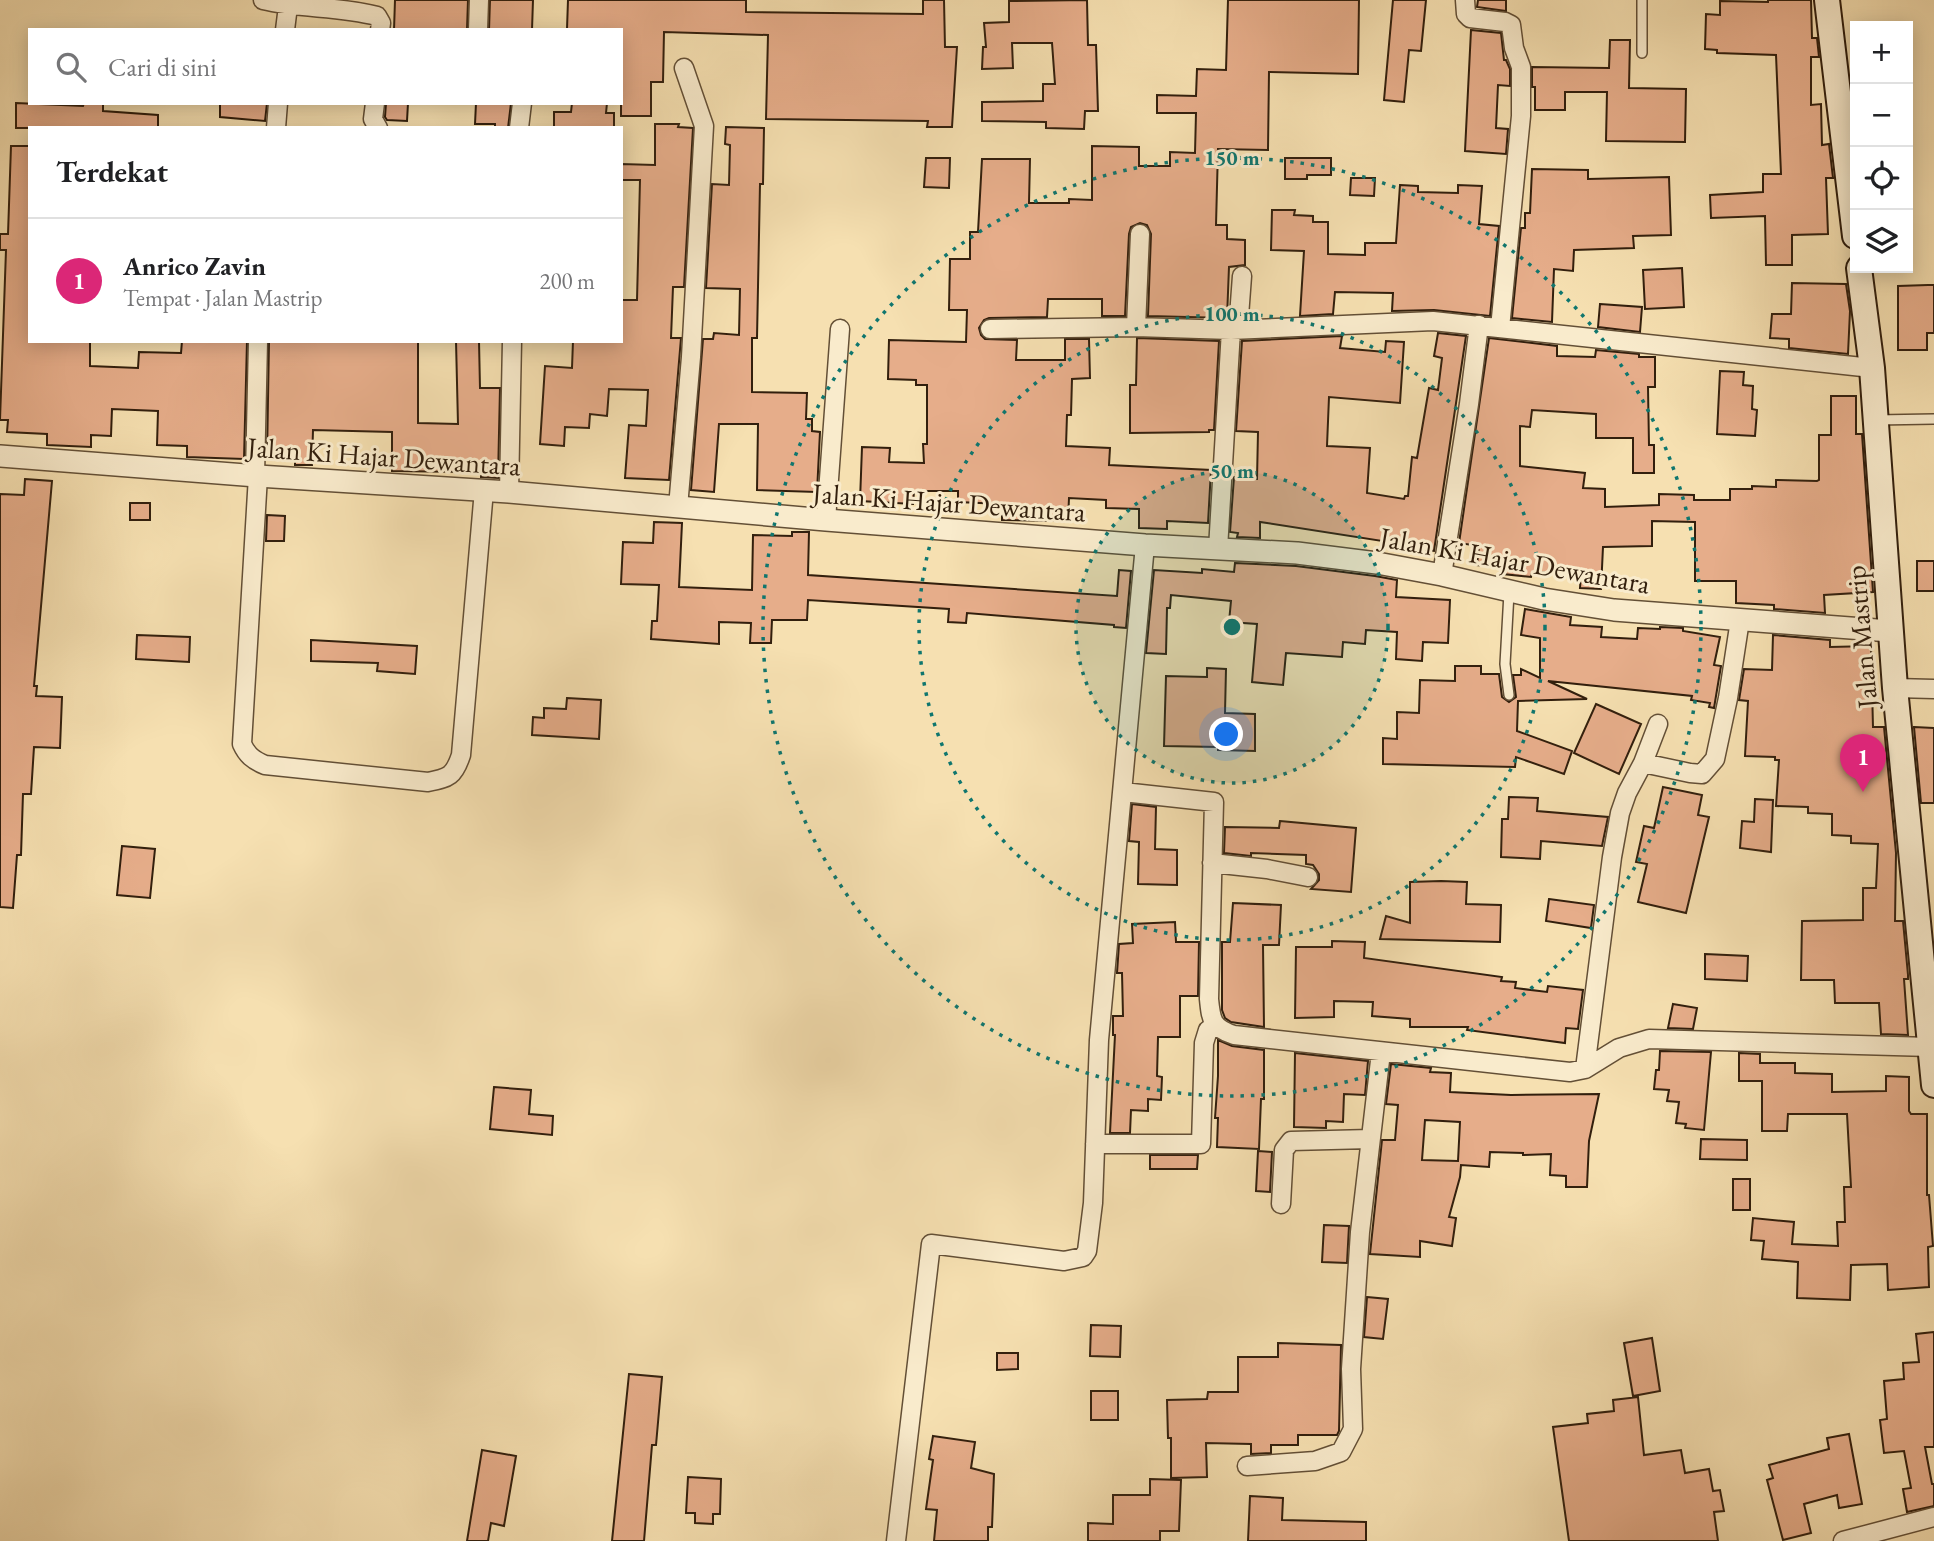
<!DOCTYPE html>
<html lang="id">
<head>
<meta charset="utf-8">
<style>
  body { margin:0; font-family:"EB Garamond",serif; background:#f6f6f6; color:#202124 }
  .controls { position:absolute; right:21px; top:21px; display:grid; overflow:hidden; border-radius:0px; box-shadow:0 4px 18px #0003 }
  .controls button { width:63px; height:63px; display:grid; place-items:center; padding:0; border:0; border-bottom:2px solid #e0e0e0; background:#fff; color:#202124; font:35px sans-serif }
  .you { position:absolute; left:1227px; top:735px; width:24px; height:24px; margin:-18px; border:5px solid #fff; border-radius:50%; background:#1a73e8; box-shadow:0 0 0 10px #1a73e833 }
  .badge { display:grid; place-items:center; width:46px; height:46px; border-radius:50%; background:#db2777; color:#fff; font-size:23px; font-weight:700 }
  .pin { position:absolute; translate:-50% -58px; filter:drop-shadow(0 2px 4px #0008) }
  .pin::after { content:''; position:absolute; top:37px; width:24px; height:21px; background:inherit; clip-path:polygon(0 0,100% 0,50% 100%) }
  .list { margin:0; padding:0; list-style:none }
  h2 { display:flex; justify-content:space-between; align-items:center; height:91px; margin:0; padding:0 28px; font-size:30px }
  h2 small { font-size:23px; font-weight:400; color:#757577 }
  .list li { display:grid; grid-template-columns:46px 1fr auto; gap:21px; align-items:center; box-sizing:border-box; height:126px; padding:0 28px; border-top:2px solid #e0e0e0 }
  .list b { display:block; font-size:26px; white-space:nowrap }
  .list p { margin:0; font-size:23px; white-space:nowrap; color:#757577 }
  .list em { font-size:23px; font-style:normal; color:#757577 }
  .icon { flex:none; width:38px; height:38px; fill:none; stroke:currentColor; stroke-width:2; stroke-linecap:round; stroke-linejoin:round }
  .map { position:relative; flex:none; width:1934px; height:1541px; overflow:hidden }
  .search { position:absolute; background:#fff; box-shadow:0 4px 18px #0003; left:28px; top:28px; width:595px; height:77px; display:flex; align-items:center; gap:18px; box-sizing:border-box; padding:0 24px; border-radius:0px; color:#757577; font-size:26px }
  .panel { position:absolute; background:#fff; box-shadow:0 4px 18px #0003; left:28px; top:126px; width:595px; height:217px; border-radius:0px }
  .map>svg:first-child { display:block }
</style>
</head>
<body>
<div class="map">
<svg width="1934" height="1541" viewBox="0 0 1934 1541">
  <rect width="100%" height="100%" fill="#f6e0b1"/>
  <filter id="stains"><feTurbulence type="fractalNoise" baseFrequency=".00286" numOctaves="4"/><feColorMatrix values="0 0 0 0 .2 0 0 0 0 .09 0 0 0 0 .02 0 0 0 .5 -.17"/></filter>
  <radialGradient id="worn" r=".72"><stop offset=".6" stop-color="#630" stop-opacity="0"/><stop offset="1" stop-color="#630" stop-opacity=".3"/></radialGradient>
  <!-- building -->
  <path fill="#e6ad8a" stroke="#321f0d" stroke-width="2" fill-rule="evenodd" d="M395,0H468L467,30H394Z
    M490,0H533L532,30H489Z
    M568,0H746V12L923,14V0H944L945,47H957L952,127H927L928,121L766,119L768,35L664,32L663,82H651V116H621V30L567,29Z
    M1087,0L1088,45H1096L1098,111H1085L1084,129L1046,128V122L982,121V102L1043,101V84H1055L1052,43H1012L1013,68L982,69L983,47H986L984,23L1009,22V1Z
    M1228,0H1359L1358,74L1269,72L1268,150L1218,149L1216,225H1227V239L1245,240V265L1229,267L1227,318L1148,316L1151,234L1147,225L1140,223L1131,227L1129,234L1125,316H1102V299H1048L1047,317L989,318L984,320L979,328L981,335L985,339L1017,340L1016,360H1065V339H1089L1090,378L1072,379L1071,415H1067L1066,446L1110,448L1109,465L1211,470L1208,523L1167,521V529L1139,528V509L1106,508V500L1069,498L1068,521L1002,520V504L958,502V491H914L913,504L860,501L862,447L890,448L889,462L924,463L923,444H927V385H916V380L888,379L889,340L966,342L967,310H949L950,259H970V232H978L982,159H1030L1029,203H1069V199L1092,200V146L1139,147V166H1170V152L1195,153L1196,113H1157V95L1196,96L1197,69L1226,70Z
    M1393,0H1426L1421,51L1409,50L1404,102L1384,100Z
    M1478,0H1506V11L1477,7Z
    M1768,0H1811L1812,38H1817L1819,57H1811V105L1821,104L1822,145L1829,144L1833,178H1826L1828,234L1792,235V265H1766L1765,216L1711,218L1710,195L1763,192V174H1781L1776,55L1717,53V50L1705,49L1706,14L1720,15V1L1768,2Z
    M1471,30L1501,33L1504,60H1506L1510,69V86L1498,85L1496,128L1508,129L1506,154L1465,151Z
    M1610,40H1630L1629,88L1686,89L1685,142L1606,141L1607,92H1565V110H1535V87H1532V67L1609,68Z
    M16,103L83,106L84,103L103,104V111L158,115V128H16Z
    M220,103H267L265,121L220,117Z
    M386,103H408L407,121L387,120L385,117Z
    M476,103H511L508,128H495V124H475Z
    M572,103H607L606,113H614V128H554V112H571Z
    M655,124H679L678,127L693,128L684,287H673L671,338H681L669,480L625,478L629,425L646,426L648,390L609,389L607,416L590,414L589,428L565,427L564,446L540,444L545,366L572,368L573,341H621V300H637L640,180H621V164L655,165Z
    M726,127L764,128L763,184H760L757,338H752V392L807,393L806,419H812V431L820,432L817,492L757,490L758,424H719L714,492L691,490L703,339H713L714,333L739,335L740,289L706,288L712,184L729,185L730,145L725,144Z
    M11,146H30V341H90V366L138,368L139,352L181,353L182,341H247L244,459L187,457V446L157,445L158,411L112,409L111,436L91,435V447L47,445V434L7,432L8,420H0L6,250H0V234H8Z
    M926,158H950L949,188L924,187Z
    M1285,158H1331V175H1307V179H1285Z
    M1532,169L1588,170V179L1669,177L1671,235L1633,236L1634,248L1574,250L1573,271L1554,269L1552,322L1512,318L1521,228H1525V213H1530Z
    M1351,178H1375L1374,196L1350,195Z
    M1400,185L1418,186V192L1458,193V185L1482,186L1479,224L1499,226L1490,316L1434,310L1392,311L1393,293L1335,292L1333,314L1300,316L1304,251L1271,250L1272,210H1295L1294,215L1313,216V222H1328V254L1365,255V243H1396Z
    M1682,268L1684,307L1645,309L1643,270Z
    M1792,283L1846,284L1850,311L1848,354L1789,348V339L1770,338L1772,314H1791Z
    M1928,285H1934V333H1927V350H1898V286Z
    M1600,304L1642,307L1640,332L1598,327Z
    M1438,333L1466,336L1434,551L1402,547V544L1260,522V538L1237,537L1238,533L1230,532L1234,477L1257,479L1258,432L1236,431L1242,341L1342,336L1340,348L1385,352L1386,341L1404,342L1400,403L1329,397L1327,446L1370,448L1367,493L1404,499L1405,496H1408L1412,457L1417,458L1429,388L1438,390L1442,358L1434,356Z
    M1137,338L1219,341L1214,430H1209V432L1130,433V385H1136Z
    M1489,338L1557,346V356L1595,357L1596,350L1639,354V357H1655V387H1648L1649,445H1654V473H1633V438H1596V414L1532,410L1530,427L1520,426V466L1585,473L1583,488L1605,489V507L1659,505V494L1694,495V500H1730V489H1752V486L1776,487V480L1817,481L1819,480V435H1831V396H1856V434H1862L1873,592L1824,595L1825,613L1774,609V605L1736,603V581H1695V522L1652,521V546L1603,547L1601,589L1580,588L1581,574L1532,572L1531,577L1503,574L1504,568L1477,565L1479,546L1459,543Z
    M269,341H418V423L458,424L456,341H479L480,388H500L498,478L481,477V473L467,472L392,471V432L313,430L312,465H295V459L267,458Z
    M1720,371L1744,372L1743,385L1753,386L1752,409L1757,410L1755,436L1717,434Z
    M25,479L52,481L34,686H37L36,696L62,697L60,748L34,747L31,794H23L21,855H17L13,908L0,907V494L24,495Z
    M130,503H150V520H130Z
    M267,515L285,516L284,541H266Z
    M654,522L682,523L679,587L752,590L753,535L792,536V532H809L808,575L1117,596L1119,570L1131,571L1126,628L1114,627V625L967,613L966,623L948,622L949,609L808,600L807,620H772L771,643H750L751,623L719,622V644L651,639L652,621H657L659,585L621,584L623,542L653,543Z
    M1917,561H1934V591H1917Z
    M1235,563L1296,566L1375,576L1397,580L1396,597L1450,600L1448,643L1423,642L1422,661L1396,659L1397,632L1366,630L1365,644L1343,642L1342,657L1286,653L1283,685L1252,682L1257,624L1229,622L1231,601L1171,595L1170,608H1167L1166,654L1146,653L1154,570L1202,573V569L1234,572Z
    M1525,609L1571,617L1570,625L1602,627L1601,637L1637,639L1638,628L1660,629V627L1683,628V631L1720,637L1714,665L1721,666L1714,708L1709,707L1710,703L1691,700L1692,696L1548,681L1587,699L1518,701L1517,731L1572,751L1564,774L1516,757L1515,767L1383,764V738L1397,739V712L1419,713L1420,680L1455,681V666H1481V674H1499L1502,697L1509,702L1516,697L1513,675H1521V669L1540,678V638L1521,635Z
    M137,635L190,637L189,662L136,659Z
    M1773,635L1830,640V647L1871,646L1873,727H1884L1896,853L1895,921H1903L1908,975V979H1904L1908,1035L1881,1034L1879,1003H1835L1834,980H1801L1802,921L1863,920V888H1876L1878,844L1851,843V836L1832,835V814L1808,813V807L1776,806L1779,760H1775V757L1745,756L1748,701L1739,700L1744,669L1772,670Z
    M311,640L417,646L415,674L377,671L378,663L311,661Z
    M1207,668L1226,669L1225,713L1255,714V751L1218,750V747L1164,746L1166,676L1207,677Z
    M567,698L601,700L599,739L532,735L533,717L544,718V708L566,709Z
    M1596,704L1641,724L1619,774L1574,753Z
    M1914,727L1934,728V803H1921Z
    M1663,787L1702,795L1698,815L1709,817L1686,913L1638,902L1647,864L1636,862L1644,826L1654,828Z
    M1509,797L1538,798L1537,811L1608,817L1602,846L1541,841L1540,859L1501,857L1502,819H1508Z
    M1755,799L1773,800L1771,852L1740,848L1742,821L1754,822Z
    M1132,804L1156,807L1155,849L1177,850V885L1138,884L1139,842L1129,841Z
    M1280,821L1356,828L1351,892L1311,889L1319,880V874L1313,865L1306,864V855L1251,853V856L1224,853L1225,827L1279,828Z
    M122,846L155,849L150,898L117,895Z
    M1441,881L1467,882L1466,904L1501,905L1500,942L1380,939L1386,916L1410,923V882Z
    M1549,899L1594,905L1591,928L1546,921Z
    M1233,903L1281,905L1279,945H1263L1264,1027L1231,1022L1225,1018L1222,1010V942H1230Z
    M1175,922L1176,942H1199L1198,996H1180V1037H1158L1157,1076L1162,1077L1161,1100L1148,1099V1111L1131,1110L1130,1133H1110L1115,1035H1113V1016H1123L1122,973H1117L1119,944L1133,943L1132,924Z
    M1332,941L1365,942L1364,958L1502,977L1501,981L1516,982L1515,988L1547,992L1548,986L1583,990L1578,1029L1566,1028L1565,1043L1467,1030L1468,1027H1410V1019L1372,1016L1373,1002L1334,1001V1017L1295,1018L1296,947H1332Z
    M1705,954L1748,956L1747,981L1705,979Z
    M1673,1004L1697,1008L1693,1029L1668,1028Z
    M1218,1040L1232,1046L1264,1050V1099H1261L1259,1149L1217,1147L1218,1118H1215L1218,1076Z
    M1660,1051L1711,1052L1704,1130L1685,1128L1686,1124L1676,1123L1679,1102L1667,1101L1669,1090L1654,1089L1656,1070H1659Z
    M1295,1053L1368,1061L1365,1095L1344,1094L1343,1122L1326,1121V1128L1294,1127Z
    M1739,1053L1760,1054V1063H1795V1073L1832,1074V1092L1886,1091V1076L1909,1077V1111L1911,1114H1927V1195H1929L1933,1246L1928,1247L1929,1287L1888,1290L1887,1264L1851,1265L1850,1300L1797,1298L1798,1262L1762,1259L1764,1241L1751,1240L1753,1218L1794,1222L1792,1244L1838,1246L1837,1222H1845L1844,1187H1851L1847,1114H1788L1787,1131H1762V1081H1739Z
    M1391,1064L1431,1068L1430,1072L1451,1073L1450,1092L1511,1095L1599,1094L1589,1141L1587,1187H1566V1176L1550,1175L1551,1154L1523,1155V1153L1490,1152L1489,1167L1461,1165L1460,1177L1449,1217L1456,1218L1452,1246L1420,1241V1257L1370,1254L1382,1140H1395L1398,1105L1386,1104ZM1425,1120L1460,1122L1458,1161L1422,1160Z
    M494,1087L531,1090L529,1114L553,1116L552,1135L490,1129Z
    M1701,1139L1747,1140V1160L1700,1159Z
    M1258,1151L1272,1152L1270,1192L1256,1191Z
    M1150,1155H1198L1197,1169H1150Z
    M1733,1179H1750V1210H1733Z
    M1324,1225L1349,1226L1347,1263L1322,1262Z
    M1367,1297L1388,1299L1383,1339L1364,1337Z
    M1091,1325L1121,1326L1120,1357L1090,1356Z
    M1934,1332V1447H1925L1932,1484H1934V1506L1907,1512L1903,1489L1911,1488L1904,1451L1884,1453L1880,1420L1887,1419L1884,1381L1904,1379L1903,1363L1919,1362L1916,1334Z
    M1652,1338L1660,1391L1633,1396L1624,1343Z
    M1278,1343L1341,1345L1339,1431L1337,1435H1298V1445H1271V1453L1251,1454V1444L1206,1443L1207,1477L1171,1478V1438H1168L1167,1400L1207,1399L1208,1392H1238V1357H1278Z
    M997,1353H1018V1369L997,1370Z
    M629,1374L662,1377L656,1445H652L644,1541H612Z
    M1091,1391H1118V1420H1091Z
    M1638,1397L1644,1455L1681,1450L1685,1473L1709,1469L1713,1491L1720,1490L1724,1511L1714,1512L1718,1541H1569L1553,1427L1588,1423L1587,1414L1614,1411L1613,1400Z
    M1849,1434L1862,1504L1839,1508L1837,1495L1804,1504L1811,1533L1783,1540L1767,1480L1773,1478L1769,1465L1829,1449L1827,1438Z
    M933,1436L975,1442L971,1468L994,1474L992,1527H988V1541H934L937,1510L926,1509L933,1460L929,1459Z
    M482,1450L516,1456L504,1526L491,1523L488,1541H467Z
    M688,1477L721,1479L720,1514H713V1524L695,1523V1513H686Z
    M1150,1479L1181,1480L1179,1531H1160V1541H1088V1523L1113,1524V1495H1150Z
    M1250,1496L1283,1498L1282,1520L1366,1522V1541H1248Z"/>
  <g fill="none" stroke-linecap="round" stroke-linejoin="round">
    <!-- service casing -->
    <g stroke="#634f36" stroke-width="12">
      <path id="service" d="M1642,53V0
        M1876,420L1934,419
        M1509,695L1505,664L1509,593"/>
    </g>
    <!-- minor casing -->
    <g stroke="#634f36" stroke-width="21">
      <path id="minor" d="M263,0C301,9 339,6 377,16L381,23L380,30
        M1465,0L1466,14L1470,18L1505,22L1511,25L1514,48L1521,67V116L1500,328
        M285,30L288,6
        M478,30L479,0
        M375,103L373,119L378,128
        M276,128L278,103
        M519,128L522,103
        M1136,327L1140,234
        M990,329L1136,327L1231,330
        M1238,330L1242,276
        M255,475L258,341
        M258,476L242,744C247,755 253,760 265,765L428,782C449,778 454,776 461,755L484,490
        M509,492L512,341
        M678,507L691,357L704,126L684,68
        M826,520L840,329
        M1218,549L1231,330L1433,321L1872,368
        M1442,575L1469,404L1479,325
        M1895,688L1934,689
        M1643,763L1690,773L1702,774L1715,759L1728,698L1740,620
        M1123,792L1214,802L1209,999C1211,1020 1212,1028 1234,1035L1570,1072L1585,1069L1619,1048L1649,1039L1930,1047
        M1212,863L1267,869L1308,877
        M1585,1069L1612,857L1620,813L1627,793L1643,763L1658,724
        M1095,1144H1201L1204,1043L1208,1030L1215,1026
        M1281,1204L1284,1150L1291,1141L1370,1139
        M1247,1466L1315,1461L1341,1452L1353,1429L1351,1369L1360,1232L1381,1052
        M896,1541L931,1244L1064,1261L1083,1257L1087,1251L1093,1203L1099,1040L1145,545
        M1843,1541L1934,1517"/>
    </g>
    <!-- tertiary casing -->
    <g stroke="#634f36" stroke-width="24">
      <path id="tertiary" d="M0,456L258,476L509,492L826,520L1145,545L1297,553L1377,563L1442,575L1544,599L1614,610L1890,631"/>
    </g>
    <!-- secondary casing -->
    <g stroke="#321f0d" stroke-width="28">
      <path id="secondary" d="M1827,0L1855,236
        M1859,268L1872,368L1895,688L1934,1085"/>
    </g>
    <!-- service -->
    <use href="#service" stroke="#f9ebcc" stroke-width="9"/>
    <!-- minor -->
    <use href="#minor" stroke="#f9ebcc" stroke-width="18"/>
    <!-- tertiary -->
    <use href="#tertiary" stroke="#f9ebcc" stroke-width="21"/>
    <!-- secondary -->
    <use href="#secondary" stroke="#f9ebcc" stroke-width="24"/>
  </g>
  <!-- distance rings -->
  <circle cx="1232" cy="627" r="156" fill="#0f766e" fill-opacity=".12"/>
  <g fill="none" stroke="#0f766e" stroke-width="3.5" stroke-dasharray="3.5 7">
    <circle cx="1232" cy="627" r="156"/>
    <circle cx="1232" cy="627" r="313"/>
    <circle cx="1232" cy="627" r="469"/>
  </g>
  <g text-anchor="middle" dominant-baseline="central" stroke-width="6" stroke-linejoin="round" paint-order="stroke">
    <!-- street labels -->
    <g font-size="28" fill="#321f0d" stroke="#f9ebcc">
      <text transform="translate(384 456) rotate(4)">Jalan Ki Hajar Dewantara</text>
      <text transform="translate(949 502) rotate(4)">Jalan Ki Hajar Dewantara</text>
      <text transform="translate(1515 560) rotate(10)">Jalan Ki Hajar Dewantara</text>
      <text transform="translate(1861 637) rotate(-95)">Jalan Mastrip</text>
    </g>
  </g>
  <circle cx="1232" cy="627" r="10" fill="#0f766e" stroke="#f9ebcc" stroke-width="3.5"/>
  <g font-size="21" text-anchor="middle" font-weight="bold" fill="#0f766e" stroke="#f9ebcc" stroke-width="6" stroke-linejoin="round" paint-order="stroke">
    <text x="1232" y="165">150 m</text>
    <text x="1232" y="321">100 m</text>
    <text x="1232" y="478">50 m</text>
  </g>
  <rect width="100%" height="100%" filter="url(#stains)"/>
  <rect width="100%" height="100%" fill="url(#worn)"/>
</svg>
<div class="controls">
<button>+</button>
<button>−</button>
<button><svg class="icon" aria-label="locate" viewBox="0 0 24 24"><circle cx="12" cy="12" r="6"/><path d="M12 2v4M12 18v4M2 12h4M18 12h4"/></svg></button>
<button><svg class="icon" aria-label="layers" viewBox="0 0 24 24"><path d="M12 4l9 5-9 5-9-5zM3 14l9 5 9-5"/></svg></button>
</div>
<div class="you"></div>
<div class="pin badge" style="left:1863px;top:792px">1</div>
<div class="search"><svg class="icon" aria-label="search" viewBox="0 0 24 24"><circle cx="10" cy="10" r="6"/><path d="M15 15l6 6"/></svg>Cari di sini</div>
<section class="panel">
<h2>Terdekat<small></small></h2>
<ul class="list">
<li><span class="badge">1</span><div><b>Anrico Zavin</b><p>Tempat · Jalan Mastrip</p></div><em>200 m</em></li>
</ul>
</section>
</div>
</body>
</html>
